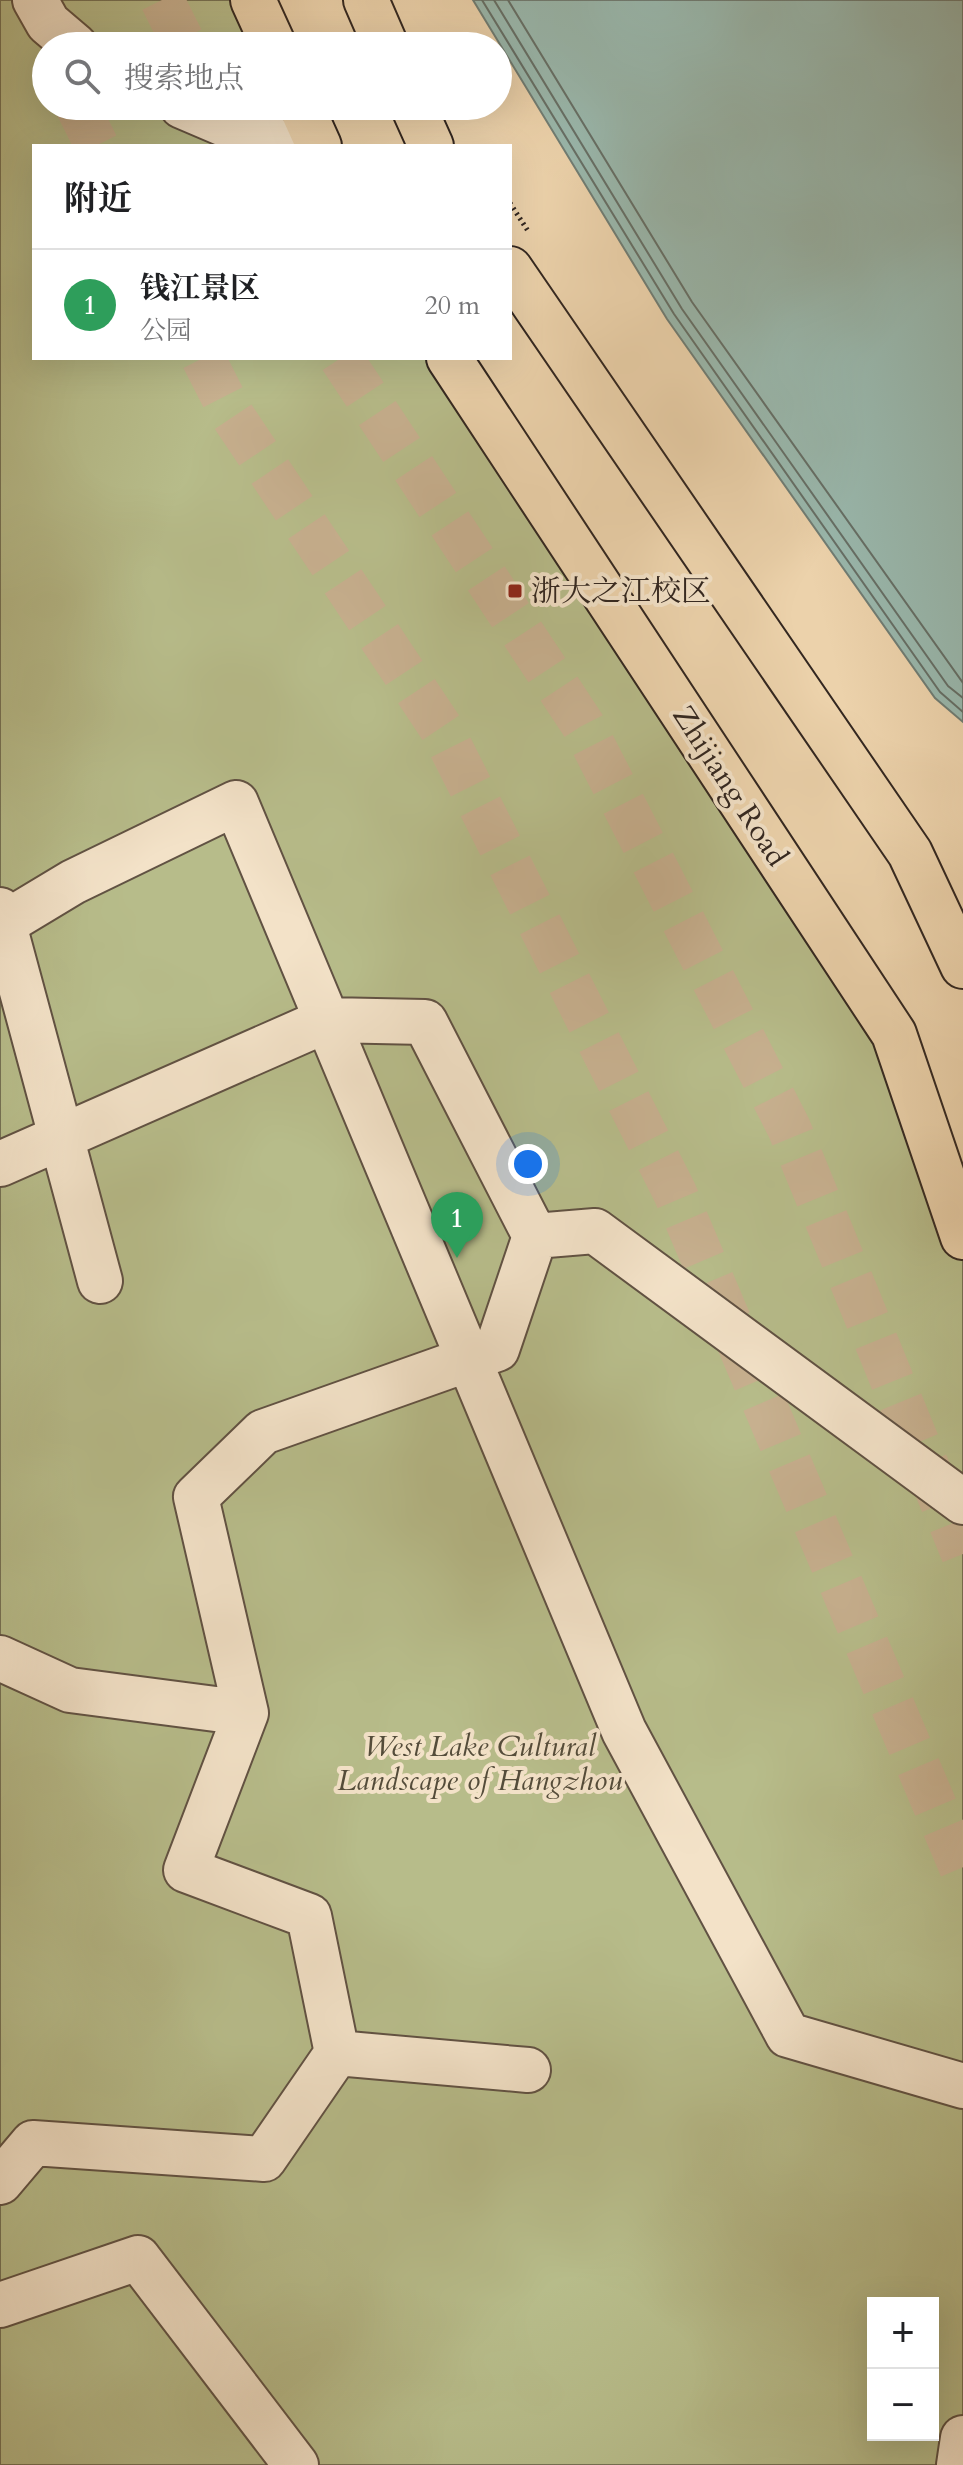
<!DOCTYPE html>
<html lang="zh">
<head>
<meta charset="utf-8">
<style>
  body { margin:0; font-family:Cardo,"Noto Serif SC",serif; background:#f2f2f2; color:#202124 }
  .controls { position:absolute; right:24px; bottom:24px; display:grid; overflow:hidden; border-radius:0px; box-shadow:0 8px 32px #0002 }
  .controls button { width:72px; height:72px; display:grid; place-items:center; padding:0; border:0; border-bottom:2px solid #e0e0e0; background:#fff; color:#202124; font:40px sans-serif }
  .you { position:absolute; left:528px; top:1164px; width:28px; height:28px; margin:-20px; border:6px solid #fff; border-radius:50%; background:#1a73e8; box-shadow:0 0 0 12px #1a73e833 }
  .badge { display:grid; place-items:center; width:52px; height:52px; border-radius:50%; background:#8f2418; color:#fff; font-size:26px; font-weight:700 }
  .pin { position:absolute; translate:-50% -66px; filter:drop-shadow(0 2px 4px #0008) }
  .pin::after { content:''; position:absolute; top:42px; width:28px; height:24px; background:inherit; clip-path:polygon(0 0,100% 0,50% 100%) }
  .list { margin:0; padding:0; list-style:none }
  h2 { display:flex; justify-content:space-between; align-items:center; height:104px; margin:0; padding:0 32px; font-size:34px }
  h2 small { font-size:26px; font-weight:400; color:#757577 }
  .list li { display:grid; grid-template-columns:52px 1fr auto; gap:24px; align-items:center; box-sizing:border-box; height:112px; padding:0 32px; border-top:2px solid #e0e0e0 }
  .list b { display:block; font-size:30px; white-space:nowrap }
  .list p { margin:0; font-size:26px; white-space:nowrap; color:#757577 }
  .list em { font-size:26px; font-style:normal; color:#757577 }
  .icon { flex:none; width:44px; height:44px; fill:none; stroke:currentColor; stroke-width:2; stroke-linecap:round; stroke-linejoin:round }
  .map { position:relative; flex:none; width:963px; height:2465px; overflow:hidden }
  .search { position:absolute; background:#fff; box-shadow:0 8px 32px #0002; left:32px; top:32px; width:480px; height:88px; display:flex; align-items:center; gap:20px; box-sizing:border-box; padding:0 28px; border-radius:44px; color:#757577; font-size:30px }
  .panel { position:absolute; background:#fff; box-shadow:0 8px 32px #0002; left:32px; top:144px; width:480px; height:216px; border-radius:0px }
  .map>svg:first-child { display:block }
</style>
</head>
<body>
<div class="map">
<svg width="963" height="2465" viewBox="0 0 963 2465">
  <rect width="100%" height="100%" fill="#ecd2ab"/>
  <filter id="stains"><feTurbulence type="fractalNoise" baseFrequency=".0025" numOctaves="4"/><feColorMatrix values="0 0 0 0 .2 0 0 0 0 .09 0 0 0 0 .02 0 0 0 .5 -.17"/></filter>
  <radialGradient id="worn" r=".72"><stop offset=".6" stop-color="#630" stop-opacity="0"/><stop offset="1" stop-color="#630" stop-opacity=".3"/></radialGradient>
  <!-- green -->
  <path fill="#b7bc8a" stroke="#757255" stroke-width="2" fill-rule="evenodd" d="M0,0H253L274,46H46V106H301L319,146H34V358H449L894,1034L963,1237V2465H0ZM873,2303H933V2435H873Z"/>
  <!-- water -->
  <path fill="#99b7ac" stroke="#707d74" stroke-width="2" d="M473,0H963V722L935,698L667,319Z"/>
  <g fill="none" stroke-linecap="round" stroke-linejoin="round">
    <!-- shore -->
    <path stroke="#666f66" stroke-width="2" d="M482,0L674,314L940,692L963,712
      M494,0L682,309L948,686L963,698
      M508,0L692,302L963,683"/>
    <!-- highway-tunnel -->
    <path stroke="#c7b08f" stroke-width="44" stroke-dasharray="44 22" stroke-linecap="butt" d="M162,0L185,46
      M77,106L97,146
      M203,358L232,415L441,728L675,1193L963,1872
      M341,358L583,725L789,1128L963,1554"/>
    <!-- minor casing -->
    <g stroke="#615243" stroke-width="48">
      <path id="minor" d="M35,0L48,23L75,46
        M182,106L257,138L304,146
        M0,910L100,1281
        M0,926L73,882L236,803L624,1731L788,2035L963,2086
        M0,1164L327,1020L425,1022L535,1236
        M0,1658L70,1690L246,1713L186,1870L309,1916L337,2053L264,2159L33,2143L0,2182
        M246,1713L196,1497L263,1432L497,1349L535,1236L595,1231L963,1502
        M337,2053L528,2070
        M0,2305L138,2258L296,2465
        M959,2465L963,2438"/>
    </g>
    <!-- major casing -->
    <g stroke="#332720" stroke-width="48">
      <path id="major" d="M253,0L274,46
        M366,0L386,46
        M301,106L319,146
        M413,106L431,146
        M510,269L910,853L963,966
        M449,358L894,1034L963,1237"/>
    </g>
    <!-- path -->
    <path stroke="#332720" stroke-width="5" stroke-dasharray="2 4" stroke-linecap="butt" d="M510,203L528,231"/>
    <!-- minor -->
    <use href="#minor" stroke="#f3e2c8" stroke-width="44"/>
    <!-- major -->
    <use href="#major" stroke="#ecd2ab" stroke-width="44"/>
  </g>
  <!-- markers -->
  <rect fill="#8f2418" stroke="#f3e2c8" stroke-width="3" x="507" y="583" width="16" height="16" rx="4"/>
  <g text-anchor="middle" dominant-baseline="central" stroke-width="8" stroke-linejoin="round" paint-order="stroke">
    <!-- poi labels -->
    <g font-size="30" fill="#332720" stroke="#f3e2c8" text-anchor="start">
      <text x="531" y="591">浙大之江校区</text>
    </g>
    <!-- street labels -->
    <g font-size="30" fill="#332720" stroke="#f3e2c8">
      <text transform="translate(730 786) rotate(57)">Zhijiang Road</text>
    </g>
    <!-- park labels -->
    <g font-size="30" font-style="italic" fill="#544c3a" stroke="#f3e2c8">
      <text x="480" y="1746">West Lake Cultural<tspan x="480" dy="34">Landscape of Hangzhou</tspan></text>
    </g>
  </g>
  <rect width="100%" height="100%" filter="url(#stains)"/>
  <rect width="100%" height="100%" fill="url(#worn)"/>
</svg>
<div class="controls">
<button>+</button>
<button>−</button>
</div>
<div class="you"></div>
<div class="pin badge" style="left:457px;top:1258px;background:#2e9e5b">1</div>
<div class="search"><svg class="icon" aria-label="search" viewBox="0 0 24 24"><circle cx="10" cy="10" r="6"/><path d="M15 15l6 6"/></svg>搜索地点</div>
<section class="panel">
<h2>附近<small></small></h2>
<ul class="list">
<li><span class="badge" style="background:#2e9e5b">1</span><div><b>钱江景区</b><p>公园</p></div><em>20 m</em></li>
</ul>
</section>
</div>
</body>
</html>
